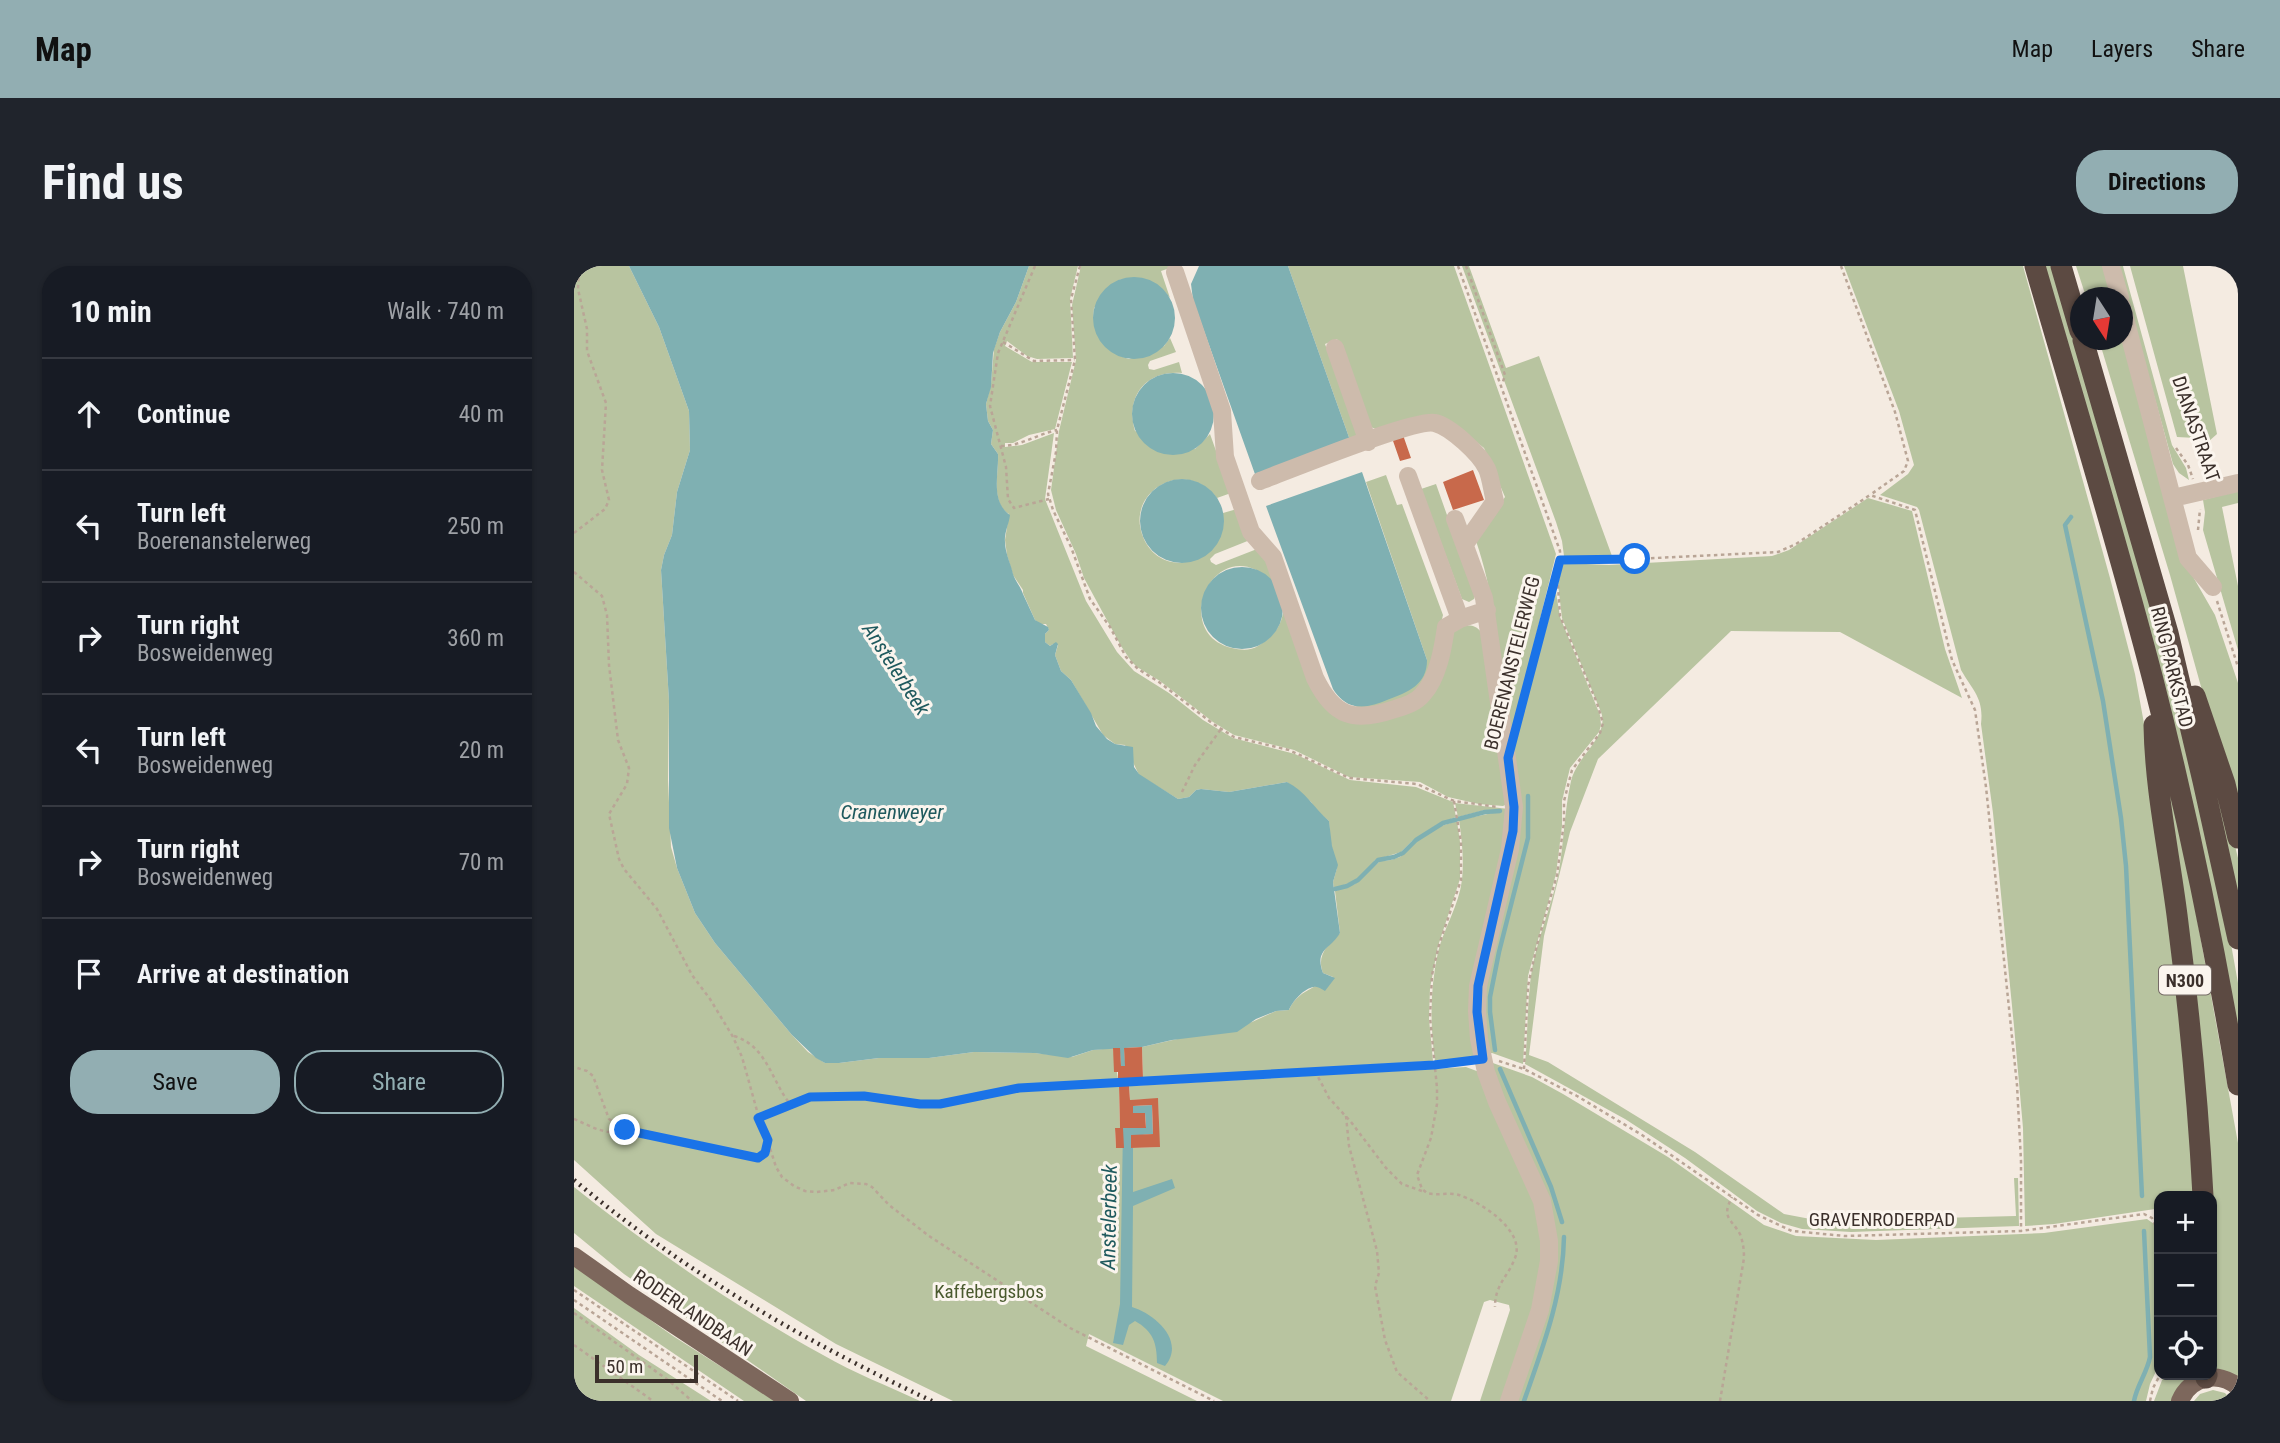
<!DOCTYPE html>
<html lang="en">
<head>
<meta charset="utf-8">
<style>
  body { margin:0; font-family:"Roboto Condensed",sans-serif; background:#20242c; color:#f1f3f6 }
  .controls { position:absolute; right:21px; bottom:21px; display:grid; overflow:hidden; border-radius:14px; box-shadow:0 2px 5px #0004 }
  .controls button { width:63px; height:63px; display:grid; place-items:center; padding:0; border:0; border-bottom:2px solid #363941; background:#171b24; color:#f1f3f6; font:35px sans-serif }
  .compass { position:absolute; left:1496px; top:21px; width:63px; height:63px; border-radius:50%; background:#171b24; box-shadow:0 2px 5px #0004; rotate:168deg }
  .scale { position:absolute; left:21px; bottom:18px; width:103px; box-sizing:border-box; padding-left:7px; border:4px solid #3b302b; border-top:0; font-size:19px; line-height:24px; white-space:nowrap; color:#3b302b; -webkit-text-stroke:5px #fbf5ee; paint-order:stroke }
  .stop { position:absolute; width:21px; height:21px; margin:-16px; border:5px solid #1a73e8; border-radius:50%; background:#fff }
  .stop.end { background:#1a73e8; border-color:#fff; box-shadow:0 2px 7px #0008 }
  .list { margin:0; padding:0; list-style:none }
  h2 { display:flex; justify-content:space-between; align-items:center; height:91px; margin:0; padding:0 28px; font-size:30px }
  h2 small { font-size:23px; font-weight:400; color:#9ea1a6 }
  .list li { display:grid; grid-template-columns:46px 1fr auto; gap:21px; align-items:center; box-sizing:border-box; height:112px; padding:0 28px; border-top:2px solid #363941 }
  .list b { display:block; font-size:26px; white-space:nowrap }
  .list p { margin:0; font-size:23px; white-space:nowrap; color:#9ea1a6 }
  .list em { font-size:23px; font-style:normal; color:#9ea1a6 }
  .actions { display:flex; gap:14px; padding:21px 28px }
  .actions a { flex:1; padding:16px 0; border:2px solid #92aeb2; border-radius:28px; text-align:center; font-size:24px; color:#92aeb2 }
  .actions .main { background:#92aeb2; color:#111 }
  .icon { flex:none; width:38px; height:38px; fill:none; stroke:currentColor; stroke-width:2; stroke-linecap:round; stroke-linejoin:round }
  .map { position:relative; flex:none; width:1664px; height:1135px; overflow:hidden; border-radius:28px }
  header { display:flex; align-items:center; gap:42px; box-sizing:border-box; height:98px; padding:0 35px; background:#92aeb2; color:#111 }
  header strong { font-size:33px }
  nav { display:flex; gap:38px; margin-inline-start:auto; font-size:24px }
  .intro { display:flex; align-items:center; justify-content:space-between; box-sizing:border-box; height:168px; padding:0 42px }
  h1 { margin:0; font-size:49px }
  .button { padding:18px 32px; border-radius:28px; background:#92aeb2; color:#111; font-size:24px; font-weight:700 }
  main { display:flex; gap:42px; padding:0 42px }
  aside { flex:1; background:#171b24; border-radius:28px; box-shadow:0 2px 5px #0004 }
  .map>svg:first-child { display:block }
</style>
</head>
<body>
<header>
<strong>Map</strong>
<nav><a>Map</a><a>Layers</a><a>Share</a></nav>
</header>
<div class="intro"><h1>Find us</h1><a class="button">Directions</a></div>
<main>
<aside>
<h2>10 min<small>Walk · 740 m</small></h2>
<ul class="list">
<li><svg class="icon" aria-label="ahead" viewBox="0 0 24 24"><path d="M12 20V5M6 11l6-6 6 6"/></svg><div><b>Continue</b></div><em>40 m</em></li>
<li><svg class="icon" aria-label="left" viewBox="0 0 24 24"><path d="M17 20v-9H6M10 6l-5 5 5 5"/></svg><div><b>Turn left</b><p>Boerenanstelerweg</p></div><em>250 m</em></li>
<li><svg class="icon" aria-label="right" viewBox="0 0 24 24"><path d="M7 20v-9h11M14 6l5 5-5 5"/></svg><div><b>Turn right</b><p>Bosweidenweg</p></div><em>360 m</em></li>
<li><svg class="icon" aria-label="left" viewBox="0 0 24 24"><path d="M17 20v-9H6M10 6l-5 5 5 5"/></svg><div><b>Turn left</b><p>Bosweidenweg</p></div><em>20 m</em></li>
<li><svg class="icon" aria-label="right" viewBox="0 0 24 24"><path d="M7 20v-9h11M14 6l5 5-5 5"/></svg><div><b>Turn right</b><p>Bosweidenweg</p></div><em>70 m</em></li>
<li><svg class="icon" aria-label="arrive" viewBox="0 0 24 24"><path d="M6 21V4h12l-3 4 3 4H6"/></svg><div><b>Arrive at destination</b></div></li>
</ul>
<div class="actions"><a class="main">Save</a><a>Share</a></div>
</aside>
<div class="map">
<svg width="1664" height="1135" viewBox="0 0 1664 1135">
  <rect width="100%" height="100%" fill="#f4ebe1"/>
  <!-- green -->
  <path fill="#b8c4a0" d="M0,0H55L85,61L115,145L116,184L103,226L98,269L90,289L87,304L95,435L94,514L97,581L103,602L121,647L141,677L218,769L234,786L251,797H265L305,792H355L400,786L461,787L498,791L519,784L539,782L544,813L539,814L540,820H545L546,862H541L542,882L585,881L584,833L556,834L555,820L892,801L908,807L966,949L967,1018L929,1135H906L936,1044L935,1039L916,1034L910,1036L877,1135H649L515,1068L512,1080L623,1135H379L262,1078L82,968L0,894Z
    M455,0H504L496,33L499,92L463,93L453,90L433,75L431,80L458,96H498L481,163L455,169L439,177H431V181L448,179L480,167L471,233L512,335L543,386L560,405L595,427L629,454L659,472L721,488L776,514L842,521L879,536L882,551L864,558L838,575L827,586L801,594L793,605L780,615L760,623L759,616L763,602L756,574L755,555L743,545L737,536L713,516L655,526L627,523L622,524L615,531L604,533L565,509L551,479L541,478L529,469L497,414L487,405L481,389L484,379L479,378L476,380L471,376V368L475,364L472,358H466L461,354L449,327V324L439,309L433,289L431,274L435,248C416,237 425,206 424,188L417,178L419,164L414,155L412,138L417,118L420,83L426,66L442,36Z
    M507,0H602L587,5L596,32C585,16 564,9 545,14L520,42C517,66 532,87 555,93L590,80L596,72L602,86L576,95L574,99L575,103L580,104L605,96L608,107C572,104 551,130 561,165L621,183L636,168L657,227L643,232C611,191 553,225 568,268C584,316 651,300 649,247L663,243L676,274L641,288L636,293L637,296L642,299L683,283L697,301L704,321C644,254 592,367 658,382C667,384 676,385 684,380C700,370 708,360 710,341L752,443L845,441L877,366C886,360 899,355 907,366L929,424C923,373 919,324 902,275L931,231L910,182L876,155L807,163C797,163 795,160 790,152L763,73L751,78L786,174L777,177L714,0H880L982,288L937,471L933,538L929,540L905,538L874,531L846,516L775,511L720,484L660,469L639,456L586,415L563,401L557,395L547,380L510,312L502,288L482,244L477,224L485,165L502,94L498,39Z
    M888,0H895L932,102L965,90L1038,290L1016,293L990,290L988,275L982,256Z
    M1270,0H1449L1536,312L1561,408L1573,474L1626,930H1585V937L1581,938V943L1480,958L1451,960L1449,862L1440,760L1419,547L1407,458C1410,432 1399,425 1387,404L1345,244L1343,241L1306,229L1334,208L1340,199L1325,145Z
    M1468,0H1480L1596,405L1653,656L1664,717V776Z
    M1502,0H1529L1538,31H1512Z
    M1544,0H1549L1550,4L1598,179L1612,202L1615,214L1605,207L1599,198Z
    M1556,0H1609L1643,168L1634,176H1626L1622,172L1603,171Z
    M1525,74H1548L1618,309L1641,349L1664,417V554L1596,309Z
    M812,209L823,239L828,238L869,349L856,405L837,431L789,444L781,440H790L853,394L792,216Z
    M862,218L901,328L900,333L895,336L888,333L847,223Z
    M1664,225V237L1648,241L1664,320V384L1629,264L1631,246L1629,234Z
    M1294,232L1338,245L1371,383L1388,432L1266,366L1157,365L1024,493L996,566L970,670L955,789L974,796L1121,886L1210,948L1247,955L1442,950L1440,912H1444L1445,960L1277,966L1228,963L1207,957L1183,945L1111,892L1051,853L951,798C954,767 953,734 958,703C964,671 977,641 984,610C990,579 990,546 997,515C1002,491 1036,470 1027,446L988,352L984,318L989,297L1035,299L1198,290L1215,284Z
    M982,326L986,351L1026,449L1027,459L1025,466L996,502L988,535V560L982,608L954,710L949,798L918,787L884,793L861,795C856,758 856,723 864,686C870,662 885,639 888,614C890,594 888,574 885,554L928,545L911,544L884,551L881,537L935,543L940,480Z
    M1628,477L1646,520L1664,592V633Z
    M1592,498L1613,598L1664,877V1113L1640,1105L1638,930Z
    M883,555L886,576V613L864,680L856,722L855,753L859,795L569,812L568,781L678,756L702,745L715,744C723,725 743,721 759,711L749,707C742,689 754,679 766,667L761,625L781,618L806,595L817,594L826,591L844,574L867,560Z
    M916,796L958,811L989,828L1094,891L1190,959L1222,970L1302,974L1470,967L1573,953L1580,958L1585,1050V1099L1576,1118L1572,1135H940L980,981Z
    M0,921C78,983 161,1041 249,1089C280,1107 314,1120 346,1135H232L50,1008L0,967Z
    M0,1000L99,1070L201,1135H170L0,1020Z
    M0,1042L65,1089L137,1135H0Z
    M1590,1109H1620L1599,1135H1580Z
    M1639,1124L1651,1127L1658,1135H1620L1626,1128Z"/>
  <!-- water -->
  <path fill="#7fb0b2" d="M55,0H455L442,36L426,66L419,87L417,121L412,138L414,155L419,164L417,178L424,188C425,208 416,235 436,249C435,258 430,267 431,276C431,287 437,298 439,308C441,315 447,321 449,328L461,354L474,361L475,364L471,368V376L476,380L482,376L484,378L481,389L487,405L497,414L517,447L522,460L533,473L541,478L559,481L560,501L565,508L604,533L615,531L622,524L627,523L655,526L713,516C731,525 740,542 755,555L758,580L764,599L759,616L766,667C757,683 740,683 749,707L761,712L751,725C747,723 744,720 740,721C730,722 718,736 715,744L702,745L682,753L663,766L598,774L568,781L519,784L494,792L461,787L400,786L355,792H305L265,797H251L242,792L218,769L141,677L121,647L103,602L95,562V435L87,304L90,289L98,269L103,226L116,184L115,145L85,61Z
    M625,0H714L777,177L682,211L619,34L617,18Z
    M519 52a41 41 0 1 1 82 0a41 41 0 1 1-82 0Z
    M558 148a41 41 0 1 1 82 0a41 41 0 1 1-82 0Z
    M788,206L853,394C853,419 834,426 813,434C803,438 792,442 781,440C771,438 764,431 759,423L692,240Z
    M566 255a42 42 0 1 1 84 0a42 42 0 1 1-84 0Z
    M627 342a41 41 0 1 1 82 0a41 41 0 1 1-82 0Z
    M578,839L579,868L557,870V882H559V926L598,913L601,922L559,940L558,1041C581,1048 612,1075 591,1100L583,1097C583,1077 579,1065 561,1055L555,1059L549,1079L539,1077L546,1038L549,862L572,861L571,847H559V840Z"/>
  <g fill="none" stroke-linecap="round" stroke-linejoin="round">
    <!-- stream -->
    <path stroke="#7fb0b2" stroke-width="4.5" d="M1497,251L1491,259L1529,435L1547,552L1552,600L1568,930
      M761,623L773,620L784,614L804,594L820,591L829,587L842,574L869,557L911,546L926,545
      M545,777L548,782L549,800
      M921,784L916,746V731L925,686L954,572V530
      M926,803L977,921L988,956
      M950,1135C969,1081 989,1029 990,971
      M1560,1135C1563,1119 1573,1107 1576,1091L1570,965"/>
  </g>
  <!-- building -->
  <path fill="#c8694b" d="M829,169L837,192L826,195L818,172Z
    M899,204L910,234L879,244L869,216Z
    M568,781L569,812L544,813V806H540L539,782H546L547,800H551L550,782Z
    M545,820H555L556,834L584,832L586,881L557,882V869L579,868L578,839L559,840V847H571L572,862H549L550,882H542L541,862H546Z"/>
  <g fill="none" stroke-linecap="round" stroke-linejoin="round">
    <!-- path -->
    <path stroke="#b9a596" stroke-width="2.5" stroke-dasharray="3.5 3.5" stroke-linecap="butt" d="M461,0L424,87L416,140L432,201L434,233L440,242L475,233
      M506,0L497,33L501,94L483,164L482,186L474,228L479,244L497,281L516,333L536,361L552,391L564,403L585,416L638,457L660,471L715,484L775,512L843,518L880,535L924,541
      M884,0L986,285V296L944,456
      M892,0L931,109L928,119
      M1267,0L1321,146L1334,195L1330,205L1296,229
      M429,76L460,95L501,94
      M427,180C447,180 464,168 483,164
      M1602,182L1614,199L1619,213
      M1624,264L1626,243
      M0,267L31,243L35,234L28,204L32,137L13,85V63L4,23L5,0
      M986,294L1061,293L1204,286L1222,278L1296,229L1341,244L1378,394L1401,444L1412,521L1443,819L1447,895V965
      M0,306L28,330L33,349L35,399L44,474L55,502L53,518L35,548L45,593L50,603L83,643L118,709L136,733L159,771L168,791L185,852L194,874L191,887L184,892L167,890L52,864L35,853L19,810L13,805L0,801
      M1643,335L1664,401
      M608,526L621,499L647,463
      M880,535L887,576V614L865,679L858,709L856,751L863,822V838L857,872L843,909L848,923L853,927C863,930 874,926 885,929C907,936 952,965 941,992C934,1011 921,1018 921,1041
      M160,770C193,780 197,814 216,838
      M925,795L950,803L1003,830L1068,869L1184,949L1218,965L1271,970L1447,965L1570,948L1578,952L1583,963L1585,1000
      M950,803L954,720L963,679L983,609L990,556V535L998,504L1026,467L1029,457L1023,437L986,350L983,306
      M741,805L755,832L777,856L812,902L828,918L848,925
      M772,850L775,880L803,985L805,1007L801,1020L811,1074L823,1106L856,1135
      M185,852L236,831L290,830L346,838H366L445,822L894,795
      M0,853C17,860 33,871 52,864
      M194,876L202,901L208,911L220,920L231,925L242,926L261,924L275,917L292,918L298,921L315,939L355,970L496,1062L640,1135
      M0,1024L164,1135
      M0,1034L148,1135
      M0,1047L94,1114L118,1135
      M0,1079L79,1135
      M1146,1135L1170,992C1170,983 1169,976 1166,968C1157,952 1147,952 1158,931
      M1576,1135L1579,1122L1586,1109"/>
    <!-- minor -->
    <path stroke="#cdbbac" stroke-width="18" d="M1537,0L1546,32
      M601,6L648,145L651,191L677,266L699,291L741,412C760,451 780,457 821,443C831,440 842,437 849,428C864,412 869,382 872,361L886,353L913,344
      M1548,41L1614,292L1639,321
      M761,82L794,176
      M834,210L886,353
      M686,215C713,205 842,152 861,157C877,161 906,188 913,203C917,212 918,225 921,235L891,278
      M1599,232L1664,217
      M881,253L910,332L940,541L936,583L904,720L903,745L905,773L912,806L923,836L968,935L975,975V995L966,1044L935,1135"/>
    <!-- major -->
    <path stroke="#7d675c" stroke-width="18" d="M0,990L55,1029L216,1135
      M1606,1135C1616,1111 1644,1104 1664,1121"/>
    <!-- highway -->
    <path stroke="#5c4a42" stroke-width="21" d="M1461,0C1501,138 1543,275 1579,414C1613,547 1641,683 1664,819
      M1487,0L1506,65
      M1509,74L1594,367L1629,515L1664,673
      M1621,430L1651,518L1664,572
      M1580,459C1581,523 1595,586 1603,649C1615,743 1624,836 1629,930
      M1632,1112L1633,1109"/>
    <!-- rail -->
    <path stroke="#3b302b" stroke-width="4.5" stroke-dasharray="2 5" stroke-linecap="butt" d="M0,914C109,1005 230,1075 358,1135"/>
  </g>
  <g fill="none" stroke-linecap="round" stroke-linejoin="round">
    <!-- route -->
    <path stroke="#1a73e8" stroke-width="9" d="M51,864L184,892L191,887L194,874L184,852L236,831L290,830L346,838H366L445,822L860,799L909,793L903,746L904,720L939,565L940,541L934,492L986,294L1061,293"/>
  </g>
  <g text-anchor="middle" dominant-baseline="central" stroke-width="6" stroke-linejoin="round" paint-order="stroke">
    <!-- shield labels -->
    <rect fill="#fbf5ee" stroke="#756b66" stroke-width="2" x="1585" y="699.5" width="52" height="29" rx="5"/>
    <g font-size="18" font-weight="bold" fill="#3b302b">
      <text x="1611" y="714">N300</text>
    </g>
    <!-- street labels -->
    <g font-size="19" fill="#3b302b" stroke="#fbf5ee">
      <text transform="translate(1622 163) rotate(71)">DIANASTRAAT</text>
      <text transform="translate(938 397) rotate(-76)">BOERENANSTELERWEG</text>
      <text transform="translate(1598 401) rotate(76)">RING PARKSTAD</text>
      <text x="1308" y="953">GRAVENRODERPAD</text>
      <text transform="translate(119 1047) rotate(34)">RODERLANDBAAN</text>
    </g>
    <!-- park labels -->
    <g font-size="19" fill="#4a5a2e" stroke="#fbf5ee">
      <text x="415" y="1025">Kaffebergsbos</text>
    </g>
    <!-- water labels -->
    <g font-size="21" font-style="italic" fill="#1f5a5e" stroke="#fbf5ee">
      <text transform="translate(322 403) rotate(57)">Anstelerbeek</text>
      <text x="318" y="546">Cranenweyer</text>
      <text transform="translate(535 951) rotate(-89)">Anstelerbeek</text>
    </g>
  </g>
</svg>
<div class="controls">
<button>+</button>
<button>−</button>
<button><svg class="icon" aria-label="locate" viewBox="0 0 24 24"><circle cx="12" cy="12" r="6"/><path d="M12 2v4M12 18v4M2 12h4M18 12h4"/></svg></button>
</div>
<svg class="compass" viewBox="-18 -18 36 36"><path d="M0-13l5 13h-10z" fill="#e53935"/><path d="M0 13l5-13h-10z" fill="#9ea1a6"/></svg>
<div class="scale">50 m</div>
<div class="stop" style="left:1061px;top:293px"></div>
<div class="stop end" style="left:51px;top:864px"></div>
</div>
</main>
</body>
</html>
